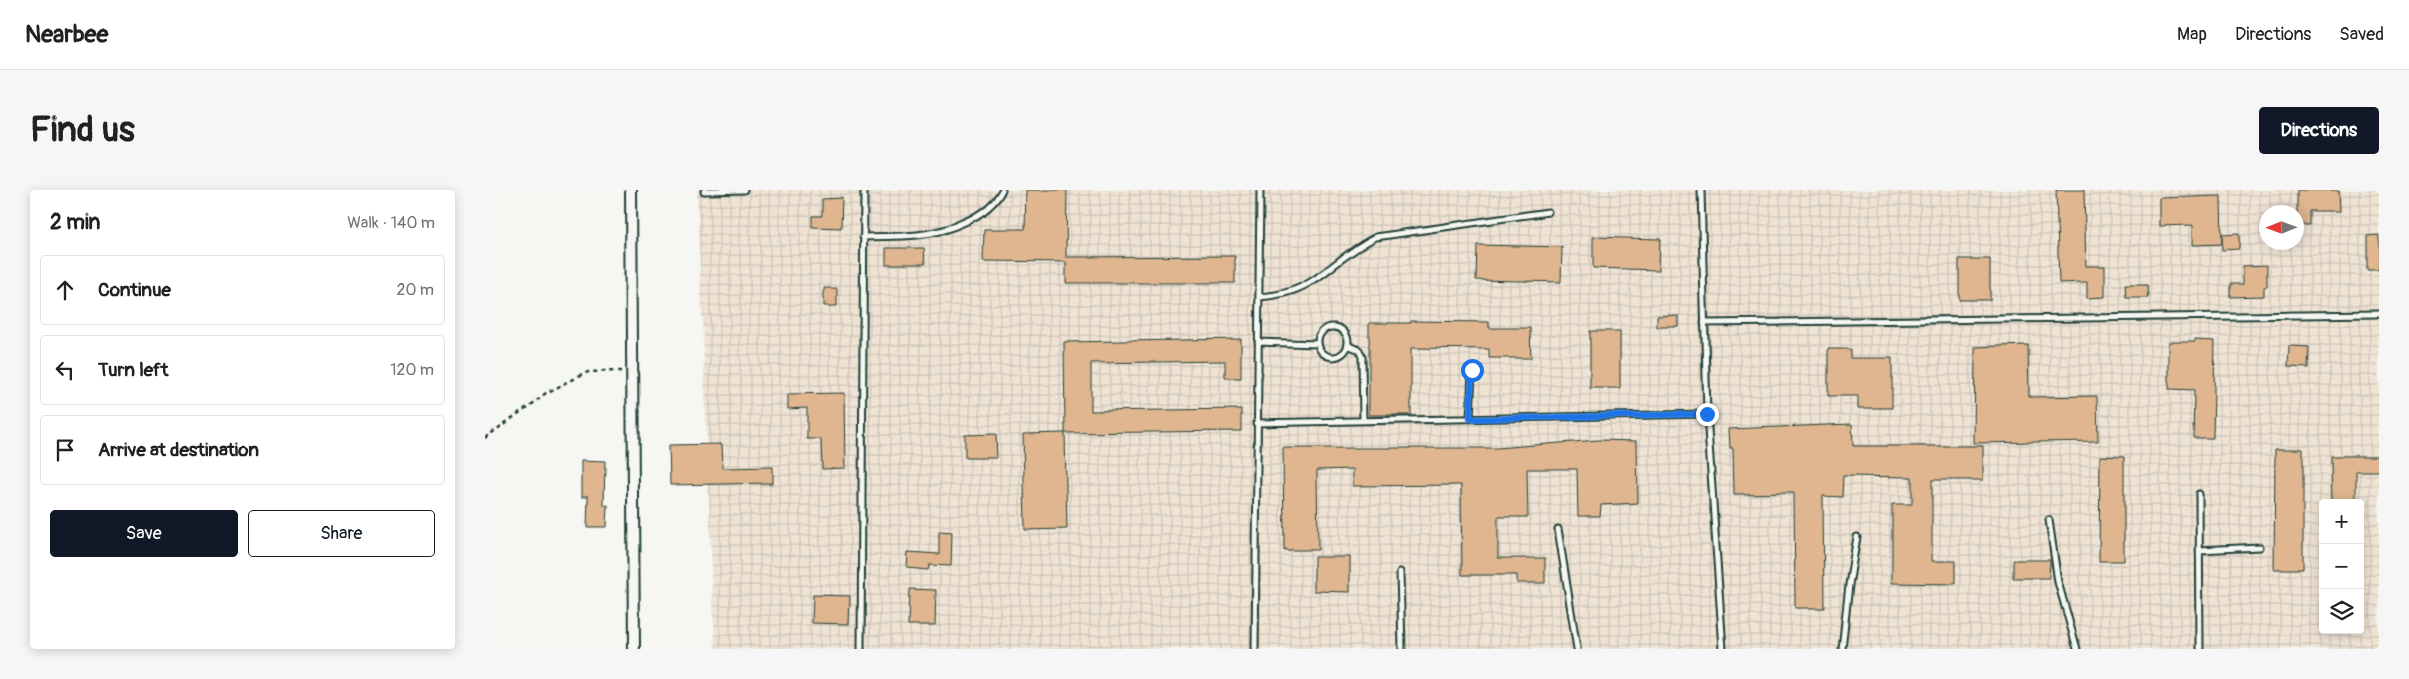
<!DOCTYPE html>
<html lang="en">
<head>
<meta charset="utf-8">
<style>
  body { margin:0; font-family:Pangolin,sans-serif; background:#f6f6f6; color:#202124 }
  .controls { position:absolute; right:15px; bottom:15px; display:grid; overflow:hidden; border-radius:5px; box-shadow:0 2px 12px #0003 }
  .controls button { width:45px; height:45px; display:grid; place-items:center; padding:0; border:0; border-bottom:1px solid #e0e0e0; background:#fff; color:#202124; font:25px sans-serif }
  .compass { position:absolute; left:1774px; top:15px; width:45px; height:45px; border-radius:50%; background:#fff; box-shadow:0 2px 12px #0003; rotate:269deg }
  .stop { position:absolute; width:15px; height:15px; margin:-11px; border:4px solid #1a73e8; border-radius:50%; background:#fff }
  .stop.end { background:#1a73e8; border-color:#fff; box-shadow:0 1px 5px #0008 }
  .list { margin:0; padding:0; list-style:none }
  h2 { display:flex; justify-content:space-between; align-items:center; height:65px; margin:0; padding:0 20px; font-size:21px }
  h2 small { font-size:16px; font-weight:400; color:#757577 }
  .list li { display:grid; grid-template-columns:32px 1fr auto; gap:15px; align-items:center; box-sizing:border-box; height:70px; margin:0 10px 10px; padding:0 10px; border:1px solid #e0e0e0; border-radius:5px }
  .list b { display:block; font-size:19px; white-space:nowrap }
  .list em { font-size:16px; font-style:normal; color:#757577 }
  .actions { display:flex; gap:10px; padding:15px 20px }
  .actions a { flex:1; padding:11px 0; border:1px solid #111827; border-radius:5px; text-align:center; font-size:18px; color:#111827 }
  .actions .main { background:#111827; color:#fff }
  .icon { flex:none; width:28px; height:28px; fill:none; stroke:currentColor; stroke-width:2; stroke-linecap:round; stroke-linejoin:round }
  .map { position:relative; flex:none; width:1894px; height:459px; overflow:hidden; border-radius:5px }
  header { display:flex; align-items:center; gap:30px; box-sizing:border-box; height:70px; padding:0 25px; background:#fff; border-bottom:1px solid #e0e0e0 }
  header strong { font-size:24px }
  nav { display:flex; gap:28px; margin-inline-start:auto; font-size:18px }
  .intro { display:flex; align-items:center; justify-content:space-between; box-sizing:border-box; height:120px; padding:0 30px }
  h1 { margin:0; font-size:35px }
  .button { padding:12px 22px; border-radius:5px; background:#111827; color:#fff; font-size:18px; font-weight:700 }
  main { display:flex; gap:30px; padding:0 30px }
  aside { flex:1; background:#fff; border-radius:5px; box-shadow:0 2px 12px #0003 }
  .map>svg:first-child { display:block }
</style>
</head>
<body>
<header>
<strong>Nearbee</strong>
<nav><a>Map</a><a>Directions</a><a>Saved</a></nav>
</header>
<div class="intro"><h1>Find us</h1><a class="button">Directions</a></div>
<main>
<aside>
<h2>2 min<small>Walk · 140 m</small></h2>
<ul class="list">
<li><svg class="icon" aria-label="ahead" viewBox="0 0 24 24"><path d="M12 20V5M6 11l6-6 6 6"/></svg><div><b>Continue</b></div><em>20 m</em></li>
<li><svg class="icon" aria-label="left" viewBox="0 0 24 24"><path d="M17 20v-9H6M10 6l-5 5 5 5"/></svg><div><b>Turn left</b></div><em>120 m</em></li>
<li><svg class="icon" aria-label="arrive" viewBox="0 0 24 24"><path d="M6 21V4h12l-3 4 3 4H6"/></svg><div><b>Arrive at destination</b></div></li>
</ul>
<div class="actions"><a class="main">Save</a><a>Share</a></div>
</aside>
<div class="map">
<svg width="1894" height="459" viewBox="0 0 1894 459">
  <defs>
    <pattern id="industrial-grid" width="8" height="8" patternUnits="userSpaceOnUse" patternTransform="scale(1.25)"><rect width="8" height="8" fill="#efe3d4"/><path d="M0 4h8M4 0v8" fill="none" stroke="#ccc4b7"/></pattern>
  </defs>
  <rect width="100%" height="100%" fill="#f6f6f2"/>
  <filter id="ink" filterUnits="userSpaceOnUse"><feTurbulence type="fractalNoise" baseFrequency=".02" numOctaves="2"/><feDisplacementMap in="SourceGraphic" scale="10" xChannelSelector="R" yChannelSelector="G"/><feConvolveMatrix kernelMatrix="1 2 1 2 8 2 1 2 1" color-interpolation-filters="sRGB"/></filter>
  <g filter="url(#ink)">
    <!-- industrial -->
    <path fill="url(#industrial-grid)" fill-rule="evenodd" d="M212,0H1894V459H230ZM1782,22H1812V52H1782ZM1838,313H1875V440H1838Z"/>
    <!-- building -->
    <path fill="#dfb68f" stroke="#1f3d34" d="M541,0H582L581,67L750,66V93H581V72L498,71L499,39H540Z
      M1571,0H1599L1601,76H1620V107L1602,108V92L1574,93Z
      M1812,0H1854L1855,21H1824V35H1812Z
      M1736,6L1737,54L1708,55V35L1675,36V8Z
      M357,8L356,38L327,37V26H337V9Z
      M1754,44V59L1737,60V45Z
      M1894,45V79H1882V46Z
      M1108,47L1175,49L1174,80L1108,78Z
      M992,55L1077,57L1076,92L991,90Z
      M401,58H439L440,74H401Z
      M1474,69H1505V110H1474Z
      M1782,75V97H1779V106L1745,107V94H1758V76Z
      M1640,95H1662L1663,108H1641Z
      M339,98H352V116H339Z
      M1194,126V137H1172V127Z
      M926,131L1004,132V138H1045L1046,168H1004V159L926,158V225H884V133H926Z
      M1105,141H1135V198H1105Z
      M756,149V188H740V171L606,173V221L756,219V241L580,243L579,152Z
      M1710,150L1730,151L1728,248H1708L1709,200L1684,199V152H1710Z
      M1543,155L1544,207L1612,206L1613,251L1489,253L1490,157Z
      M1804,156L1824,157L1823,178L1803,177Z
      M1343,159H1365V168H1407V218H1373V206H1343Z
      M360,203L361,278L337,279L336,249H322V218L303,219V204Z
      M1367,234L1368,256H1498V290H1447V371H1470V394L1407,393V314H1427V287L1358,286L1357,307L1338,306L1339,418H1310L1309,303L1249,304L1248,258H1245L1244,239Z
      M580,243L582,339L540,340L538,244Z
      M511,244L512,268H480V245Z
      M1113,250L1152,251L1153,313L1116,315L1115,326H1093L1092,279H1042L1043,327H1013V368H1060V393H1032V385H977L976,295L868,296V279L832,280L833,360H799L798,258H1012Z
      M237,254L238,278L288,277V293L185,295L184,255Z
      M1790,259H1818V379H1789Z
      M1615,266L1639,267V371H1614Z
      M1846,266H1894V281H1871V313H1847Z
      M97,270L120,271L119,316H123L122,337H102L103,306H97Z
      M454,341L467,342L466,376L444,375L443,380L422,378L423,362L454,364Z
      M829,367H865V402L829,401Z
      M1528,370H1565L1564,388H1528Z
      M424,399L451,400L450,435H423Z
      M328,405L365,406L364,434L327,433Z"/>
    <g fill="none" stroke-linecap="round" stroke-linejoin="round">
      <!-- service casing -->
      <g stroke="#1f3d34" stroke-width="9">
        <path id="service" d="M1216,0L1222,224L1238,459
          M219,1L259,0
          M378,47C396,46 414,47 432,45C461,42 503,28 517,0
          M774,107C835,103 842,71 891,47L1063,22
          M1219,133L1894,124
          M833 152a15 15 0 1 1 30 0a15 15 0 1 1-30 0Z
          M773,152L833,154
          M863,155L874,160L877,167L878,231
          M985,229L987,180
          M771,233L1222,224
          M1714,304L1715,459
          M1564,330L1573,392L1592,459
          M1073,339L1092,459
          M1714,360L1775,357
          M915,382L917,459
          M376,459L379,0
          M770,459L775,0
          M1357,459L1364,395L1372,347"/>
      </g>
      <!-- minor casing -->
      <g stroke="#1f3d34" stroke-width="14">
        <path id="minor" d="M146,0L149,459"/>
      </g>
      <!-- path -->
      <path stroke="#1f3d34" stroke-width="2.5" stroke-dasharray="4 4" stroke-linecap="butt" d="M0,248L61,203L103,182L136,181"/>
      <!-- service -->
      <use href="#service" stroke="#f6f6f2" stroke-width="5"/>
      <!-- minor -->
      <use href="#minor" stroke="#f6f6f2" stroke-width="10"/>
    </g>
  </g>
  <g fill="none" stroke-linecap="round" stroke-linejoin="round" filter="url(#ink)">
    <!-- route -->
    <path stroke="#1a73e8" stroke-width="6" d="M987,180L985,229L1222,224"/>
  </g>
</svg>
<div class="controls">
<button>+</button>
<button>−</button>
<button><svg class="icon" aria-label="layers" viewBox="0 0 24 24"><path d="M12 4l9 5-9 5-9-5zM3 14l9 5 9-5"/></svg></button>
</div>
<svg class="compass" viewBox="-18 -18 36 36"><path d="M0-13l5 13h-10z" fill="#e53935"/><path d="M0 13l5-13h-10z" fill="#757577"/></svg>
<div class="stop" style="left:987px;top:180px"></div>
<div class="stop end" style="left:1222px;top:224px"></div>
</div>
</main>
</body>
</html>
